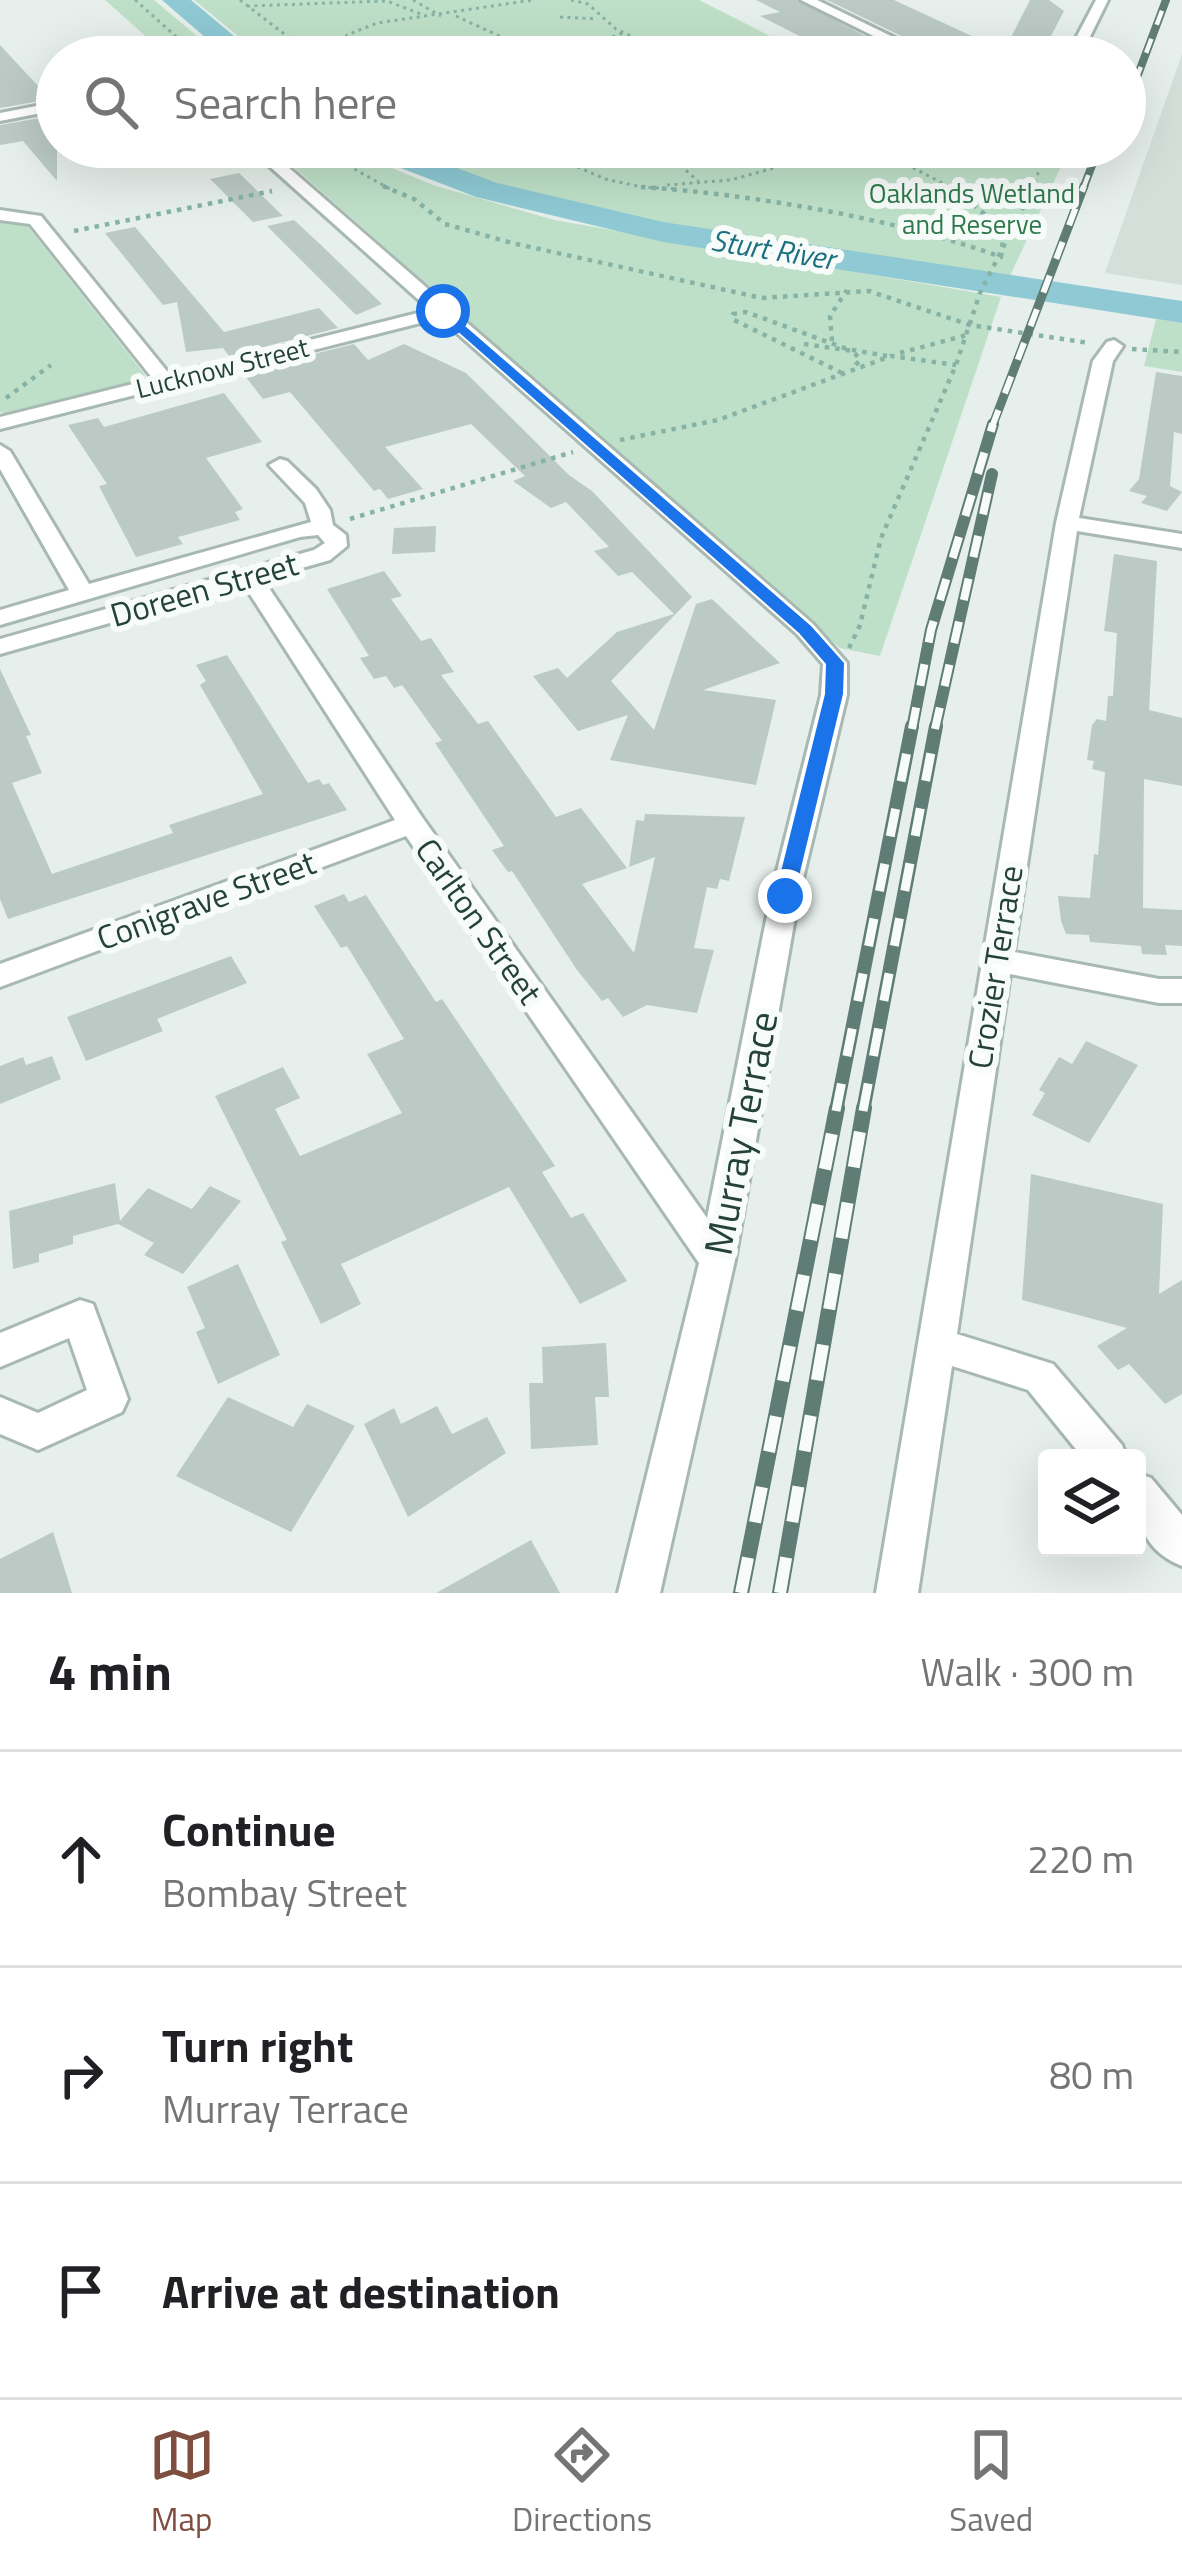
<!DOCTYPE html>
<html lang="en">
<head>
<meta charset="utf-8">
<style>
  body { margin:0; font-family:"Titillium Web",sans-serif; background:#f6f6f6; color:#202124 }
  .controls { position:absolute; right:36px; bottom:36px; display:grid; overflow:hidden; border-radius:12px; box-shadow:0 12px 48px #0002 }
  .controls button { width:108px; height:108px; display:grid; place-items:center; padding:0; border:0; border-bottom:3px solid #e0e0e0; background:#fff; color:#202124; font:60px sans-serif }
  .stop { position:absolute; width:36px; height:36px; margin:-27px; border:9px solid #1a73e8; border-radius:50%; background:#fff }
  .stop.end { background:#1a73e8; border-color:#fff; box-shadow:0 3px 12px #0008 }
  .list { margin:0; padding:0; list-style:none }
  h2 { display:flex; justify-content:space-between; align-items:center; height:156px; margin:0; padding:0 48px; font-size:51px }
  h2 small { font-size:39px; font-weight:400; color:#757577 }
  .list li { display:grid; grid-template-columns:78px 1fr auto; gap:36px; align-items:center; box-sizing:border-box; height:216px; padding:0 48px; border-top:3px solid #e0e0e0 }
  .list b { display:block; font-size:45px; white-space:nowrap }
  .list p { margin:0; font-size:39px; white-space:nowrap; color:#757577 }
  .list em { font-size:39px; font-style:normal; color:#757577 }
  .icon { flex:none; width:66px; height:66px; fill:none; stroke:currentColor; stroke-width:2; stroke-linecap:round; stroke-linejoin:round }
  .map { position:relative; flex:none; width:1182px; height:1593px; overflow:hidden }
  .search { position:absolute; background:#fff; box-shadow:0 12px 48px #0002; left:36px; right:36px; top:36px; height:132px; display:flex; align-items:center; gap:30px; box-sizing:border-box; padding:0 42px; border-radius:66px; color:#757577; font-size:45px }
  .sheet { height:804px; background:#fff }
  nav { display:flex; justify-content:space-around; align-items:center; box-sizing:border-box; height:168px; border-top:3px solid #e0e0e0; background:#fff; font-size:33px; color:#757577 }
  nav a { display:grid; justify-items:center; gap:6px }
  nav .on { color:#7f4e3f }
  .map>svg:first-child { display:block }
</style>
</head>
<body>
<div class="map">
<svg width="1182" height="1593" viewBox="0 0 1182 1593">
  <rect width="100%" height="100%" fill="#e6efeb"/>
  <!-- built -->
  <path fill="#d4dfda" d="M1182,54V285L1105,273Z"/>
  <!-- green -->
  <path fill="#bfe0c8" d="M105,0H154L222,57H169Z
    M194,0H699L811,57H264Z
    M271,147H341L433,185L554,220L1001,297L880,656L840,648Z
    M402,147H1070L1010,276C808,245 591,231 402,147Z
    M0,219L25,223L145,375L141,382L9,415L0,412Z
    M1156,319L1182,323V372L1144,366Z"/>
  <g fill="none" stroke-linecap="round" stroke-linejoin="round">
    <!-- river -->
    <path fill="#8ec9d4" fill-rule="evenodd" d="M162,0H191L259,57H228Z
      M358,147H401L497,183L663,222L1182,301V323L663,242L476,197L362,153Z"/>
  </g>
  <!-- building -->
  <path fill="#bbcac4" d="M756,0H797L893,51L841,57L760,16L780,12Z
    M827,0H894L1004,51L1030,0H1049L1064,11L1040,57H961L932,43L920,45Z
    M0,45L39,87L47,86L57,98L0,108Z
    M57,115V181L23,141L0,145V125Z
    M239,173L283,216L253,222L210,179Z
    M294,220L321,245L382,304L356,315L267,226Z
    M135,227L224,332L319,308L338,328L229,356L223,348L186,352L177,302L163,305L105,233Z
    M354,344L368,360L404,344L466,373L569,475L592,491L692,597L611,681L654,730L696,604L712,599L780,663L703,690L776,700L756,785L610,760L628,715L578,731L533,676L558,668L567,678L617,632L674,614L632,572L618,576L594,551L609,547L566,502L551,508L513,481L525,476L471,424L385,447L423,489L388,499L380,489L374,491L290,392L263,399L242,372Z
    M1156,372L1182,376V434L1174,432L1170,486L1182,492L1167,511L1141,503L1147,496L1129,491L1139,479Z
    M224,393L262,442L206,458L243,509L235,512L240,520L178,537L183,544L136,557L99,486L107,484L68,425L98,418L104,427Z
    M436,526L435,552L392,554L394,528Z
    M1114,554L1157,561L1149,710L1182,718V786L1144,779L1143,908L1182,910V946L1165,945L1167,955L1142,954L1141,946L1090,942L1089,935L1066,934L1061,921L1058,896L1090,898L1094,854L1098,855L1105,772L1092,769L1094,761L1087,760L1092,725L1097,719L1106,721L1108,696H1113L1117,633L1104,631Z
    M384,571L402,596L391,599L421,641L431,638L454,672L441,675L478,724L488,721L556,817L581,808L627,868L582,884L634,953L655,857L629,867L636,820L644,821L645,814L745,817L729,881L720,879L717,889L707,887L694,948L714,950L697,1013L647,1005L623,1017L608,998L602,1001L577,970L512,871L508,872L492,850L504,846L435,743L442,741L402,685L394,688L386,676L374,679L360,658L369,656L327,589Z
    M227,655L308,783L319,779L323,785L329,783L347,810L8,919L0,899V669L31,735L26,736L42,773L12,783L52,874L173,833L169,825L263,794L200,685L206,681L196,665Z
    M344,894L349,902L366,895L436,1002L442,999L555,1166L542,1172L571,1218L583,1213L627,1281L580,1304L509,1187L341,1264L361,1304L321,1324L281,1242L287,1240L215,1096L283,1067L300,1098L275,1109L300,1156L402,1113L367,1054L404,1039L347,946L341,948L314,906Z
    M231,956L247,983L157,1019L163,1031L86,1061L67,1017Z
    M1086,1041L1138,1065L1089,1143L1032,1115L1045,1093L1039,1090L1059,1057L1072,1064Z
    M52,1056L61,1079L0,1104V1066L23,1057L26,1065Z
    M1031,1174L1163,1204L1159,1294L1182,1280V1394L1165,1404L1129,1364L1118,1370L1097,1346L1127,1328L1022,1300Z
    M115,1183L120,1221L148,1188L192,1209L210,1186L241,1201L183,1274L144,1255L154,1243L118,1224L73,1236V1244L39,1254V1262L13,1269L9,1211Z
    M238,1264L280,1355L218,1384L196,1332L205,1328L187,1287Z
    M606,1343L609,1397H595L598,1445L531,1449L529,1383H543L542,1347Z
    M228,1397L293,1427L307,1404L355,1426L291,1532L176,1476Z
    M437,1406L452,1434L487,1417L506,1453L408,1517L364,1424L394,1408L401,1424Z
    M53,1532L72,1593H0V1559Z
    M531,1540L560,1593H436Z"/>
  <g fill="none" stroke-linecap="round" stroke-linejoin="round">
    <!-- minor casing -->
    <g stroke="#a8b8b2" stroke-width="6">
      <path id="minor" d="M801,0H817L934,57H916Z
        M1096,0H1108L1080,57H1066Z
        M57,102V110L0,121V113Z
        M248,147H265L813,624L847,663V695L799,895L735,1260L660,1593H618L699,1263L406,836L0,987V964L395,820L244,585L0,654V639L314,550L325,543L318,535L300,537L0,625V610L69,590L0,469V445L10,451L89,584L311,522L305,503L269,465L280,459L287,461L316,489L330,510L333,525L346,535L347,546L330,560L263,579L422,817L707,1218L771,895L821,695L823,664L797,634L440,318L0,429V417L153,379L30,224L0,220V210L41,216L170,375L430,310Z
        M1114,340L1123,346L1113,361L1079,518L1182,534V548L1077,531L1014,952L1159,979H1182V1003H1159L1010,974L957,1334L1053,1364L1122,1445L1127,1458H1083L1028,1390L952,1366L918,1593H876L1056,523L1093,361L1107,342Z
        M80,1300L93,1304L128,1399L122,1412L38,1450L0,1434V1397L38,1413L87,1390L69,1338L0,1367V1333Z
        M1137,1473L1151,1478L1182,1515V1566C1137,1548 1137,1514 1137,1473Z"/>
    </g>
    <!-- path-far1 -->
    <path stroke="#86b3a5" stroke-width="3" stroke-dasharray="3 4.5" stroke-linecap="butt" d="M135,0L199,57
      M240,0L314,57
      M413,0L441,16
      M571,0L588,4L616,29L674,57
      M247,6L387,1L426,16
      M456,16L506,39L527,57L555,48L578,57
      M560,17L597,19
      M570,52L623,33
      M335,57L347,35L377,23L533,0
      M315,147L390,189
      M490,147L562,160L605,179L642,187
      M631,147L681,166L698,181
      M716,147L742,164L767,167
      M795,147L877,153
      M873,147L954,189
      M911,148L977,152L1020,147
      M667,185L731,180L788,164L854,161L913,147
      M641,187L678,189
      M1032,189L1048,147"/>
    <!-- path -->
    <path stroke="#86b3a5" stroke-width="4.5" stroke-dasharray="4.5 6" stroke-linecap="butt" d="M383,186L414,199L445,224L512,243L762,298L869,291L970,325L1089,343
      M641,187C751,194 898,219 1001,257L1004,230L950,186
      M74,231L272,191
      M832,341L830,316L847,290
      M804,344L853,351L860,360L853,368
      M1132,349L1182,352
      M900,353L967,335
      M842,373L734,320L733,314L746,312L847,349L887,356
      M6,398L51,365
      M620,440L718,420L891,356L956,365
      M350,519L573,452
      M849,648L860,625L881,538L956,365L980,293L1034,186"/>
    <!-- minor -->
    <use href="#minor" fill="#fff" fill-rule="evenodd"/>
    <!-- rail-far4 casing -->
    <g stroke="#5f7d75" stroke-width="8">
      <path id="rail-far4" d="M1125,109L1166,0
        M1083,189L1099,147"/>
    </g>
    <!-- rail-far3 casing -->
    <g stroke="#5f7d75" stroke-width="9">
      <path id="rail-far3" d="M992,427L1084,186"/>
    </g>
    <!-- rail-far2 casing -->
    <g stroke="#5f7d75" stroke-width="12">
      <path id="rail-far2" d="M912,729L931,630L993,424
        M935,729L992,474"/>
    </g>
    <!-- rail-far1 casing -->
    <g stroke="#5f7d75" stroke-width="14">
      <path id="rail-far1" d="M836,1111L912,726
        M863,1111L936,726"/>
    </g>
    <!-- rail casing -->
    <g stroke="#5f7d75" stroke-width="16">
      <path id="rail" d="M741,1593L837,1108
        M780,1593L864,1108"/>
    </g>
    <!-- rail-far4 -->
    <use href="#rail-far4" stroke="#f7fbf9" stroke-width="4.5" stroke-dasharray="15" stroke-linecap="butt"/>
    <!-- rail-far3 -->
    <use href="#rail-far3" stroke="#f7fbf9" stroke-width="6" stroke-dasharray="18" stroke-linecap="butt"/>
    <!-- rail-far2 -->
    <use href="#rail-far2" stroke="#f7fbf9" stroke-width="8" stroke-dasharray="22" stroke-linecap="butt"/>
    <!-- rail-far1 -->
    <use href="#rail-far1" stroke="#f7fbf9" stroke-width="9" stroke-dasharray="28" stroke-linecap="butt"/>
    <!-- rail -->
    <use href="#rail" stroke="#f7fbf9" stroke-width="12" stroke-dasharray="36" stroke-linecap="butt"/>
  </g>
  <!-- route -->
  <path fill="#1a73e8" d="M443,307L811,626L844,663L843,694L793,901L785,903L775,896L825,694L826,664L799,633L438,314Z"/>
  <g text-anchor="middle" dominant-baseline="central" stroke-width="12" stroke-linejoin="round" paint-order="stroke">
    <!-- far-park labels -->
    <g font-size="27" fill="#2d7a4b" stroke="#f7fbf9">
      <text x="972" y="192">Oaklands Wetland<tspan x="972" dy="31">and Reserve</tspan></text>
    </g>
    <!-- far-street labels -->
    <g font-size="27" fill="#24423a" stroke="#f7fbf9">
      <text transform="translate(222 367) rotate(-14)">Lucknow Street</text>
    </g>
    <!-- far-water labels -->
    <g font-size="30" font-style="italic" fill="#1c6f80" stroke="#f7fbf9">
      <text transform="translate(773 249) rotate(9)">Sturt River</text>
    </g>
    <!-- street labels -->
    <g font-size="33" fill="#24423a" stroke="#f7fbf9">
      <text transform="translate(204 589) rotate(-16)">Doreen Street</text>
      <text transform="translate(206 900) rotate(-20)">Conigrave Street</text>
      <text transform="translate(479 921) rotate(55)">Carlton Street</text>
      <text transform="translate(995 967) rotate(-81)">Crozier Terrace</text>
    </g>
    <!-- near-street labels -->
    <g font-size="39" fill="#24423a" stroke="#f7fbf9">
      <text transform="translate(740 1133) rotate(-79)">Murray Terrace</text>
    </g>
  </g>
</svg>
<div class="controls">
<button><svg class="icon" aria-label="layers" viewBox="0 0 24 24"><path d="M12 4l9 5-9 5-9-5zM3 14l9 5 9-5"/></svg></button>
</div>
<div class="stop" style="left:443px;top:311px"></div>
<div class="stop end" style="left:785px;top:896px"></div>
<div class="search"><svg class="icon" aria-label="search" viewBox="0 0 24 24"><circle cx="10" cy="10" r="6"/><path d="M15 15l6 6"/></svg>Search here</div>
</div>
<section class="sheet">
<h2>4 min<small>Walk · 300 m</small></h2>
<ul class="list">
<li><svg class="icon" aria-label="ahead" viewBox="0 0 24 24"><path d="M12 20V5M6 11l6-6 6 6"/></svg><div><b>Continue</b><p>Bombay Street</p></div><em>220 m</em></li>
<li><svg class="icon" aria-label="right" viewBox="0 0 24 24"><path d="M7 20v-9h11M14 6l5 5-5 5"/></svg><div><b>Turn right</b><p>Murray Terrace</p></div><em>80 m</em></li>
<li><svg class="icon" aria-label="arrive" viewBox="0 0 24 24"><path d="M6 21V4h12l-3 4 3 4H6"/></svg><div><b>Arrive at destination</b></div></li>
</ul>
</section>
<nav>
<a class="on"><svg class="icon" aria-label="map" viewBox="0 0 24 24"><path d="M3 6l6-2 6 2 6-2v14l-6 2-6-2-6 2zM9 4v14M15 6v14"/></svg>Map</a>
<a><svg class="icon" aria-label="directions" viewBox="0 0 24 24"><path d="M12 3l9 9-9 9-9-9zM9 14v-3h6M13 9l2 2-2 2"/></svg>Directions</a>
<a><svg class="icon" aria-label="saved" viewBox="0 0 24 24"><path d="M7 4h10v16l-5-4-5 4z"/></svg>Saved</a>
</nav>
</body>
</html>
